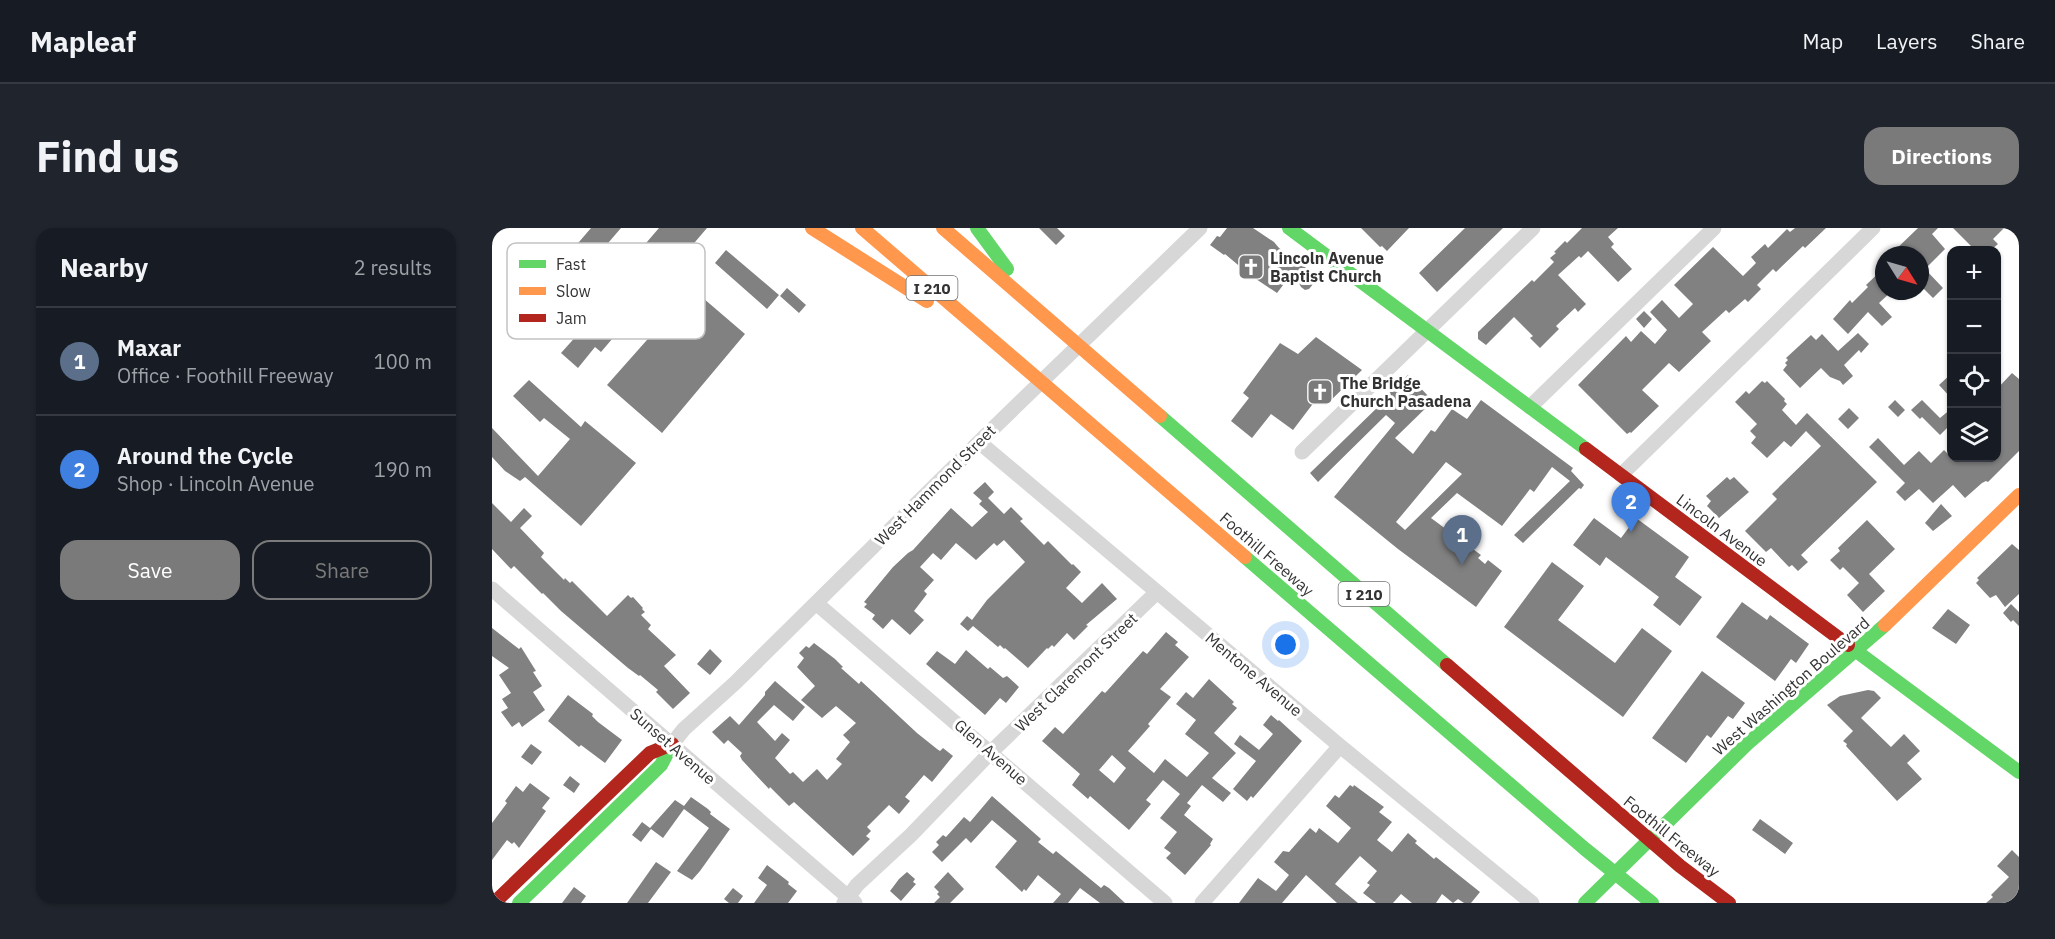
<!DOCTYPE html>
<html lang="en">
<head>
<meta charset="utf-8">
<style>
  body { margin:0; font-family:"IBM Plex Sans",sans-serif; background:#20242c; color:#f1f3f6 }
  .controls { position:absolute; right:18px; top:18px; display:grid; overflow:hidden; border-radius:12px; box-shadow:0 2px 4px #0004 }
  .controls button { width:54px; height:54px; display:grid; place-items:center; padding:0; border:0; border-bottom:2px solid #363941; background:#171b24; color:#f1f3f6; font:30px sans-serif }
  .compass { position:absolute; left:1383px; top:18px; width:54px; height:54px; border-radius:50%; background:#171b24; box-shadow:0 2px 4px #0004; rotate:127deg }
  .you { position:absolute; left:794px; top:417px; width:21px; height:21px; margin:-15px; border:4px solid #fff; border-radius:50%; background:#1a73e8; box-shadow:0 0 0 9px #1a73e833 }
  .badge { display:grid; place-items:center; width:39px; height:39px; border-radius:50%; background:#7a7a7a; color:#fff; font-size:20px; font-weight:700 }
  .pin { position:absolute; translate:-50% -50px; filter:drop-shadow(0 2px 3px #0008) }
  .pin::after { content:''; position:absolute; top:32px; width:21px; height:18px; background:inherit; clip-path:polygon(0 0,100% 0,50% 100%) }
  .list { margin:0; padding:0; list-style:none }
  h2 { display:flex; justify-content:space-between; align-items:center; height:78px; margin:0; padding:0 24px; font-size:26px }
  h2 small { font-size:20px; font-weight:400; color:#9ea1a6 }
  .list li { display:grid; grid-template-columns:39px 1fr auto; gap:18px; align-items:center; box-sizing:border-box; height:108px; padding:0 24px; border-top:2px solid #363941 }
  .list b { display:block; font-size:22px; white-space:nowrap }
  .list p { margin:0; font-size:20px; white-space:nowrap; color:#9ea1a6 }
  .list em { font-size:20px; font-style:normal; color:#9ea1a6 }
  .actions { display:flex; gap:12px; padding:18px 24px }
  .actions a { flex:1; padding:14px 0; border:2px solid #7a7a7a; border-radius:18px; text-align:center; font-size:21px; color:#7a7a7a }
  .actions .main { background:#7a7a7a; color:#fff }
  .icon { flex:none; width:33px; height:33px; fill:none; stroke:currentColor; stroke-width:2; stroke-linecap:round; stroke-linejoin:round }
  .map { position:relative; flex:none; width:1527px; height:675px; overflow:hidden; border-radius:18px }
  header { display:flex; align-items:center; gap:36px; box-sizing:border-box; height:84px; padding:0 30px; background:#171b24; border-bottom:2px solid #363941 }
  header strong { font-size:28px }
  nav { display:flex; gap:33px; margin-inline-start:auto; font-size:21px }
  .intro { display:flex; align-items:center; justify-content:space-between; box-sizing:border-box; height:144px; padding:0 36px }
  h1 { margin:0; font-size:42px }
  .button { padding:15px 27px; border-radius:18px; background:#7a7a7a; color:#fff; font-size:21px; font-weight:700 }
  main { display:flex; gap:36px; padding:0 36px }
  aside { flex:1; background:#171b24; border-radius:18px; box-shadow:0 2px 4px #0004 }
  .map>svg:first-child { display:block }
</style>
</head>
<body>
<header>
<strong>Mapleaf</strong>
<nav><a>Map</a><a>Layers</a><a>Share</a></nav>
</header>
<div class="intro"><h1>Find us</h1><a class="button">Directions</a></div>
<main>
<aside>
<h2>Nearby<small>2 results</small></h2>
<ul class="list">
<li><span class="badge" style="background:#5c6f8a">1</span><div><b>Maxar</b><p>Office · Foothill Freeway</p></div><em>100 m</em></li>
<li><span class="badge" style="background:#3f7fe0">2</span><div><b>Around the Cycle</b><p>Shop · Lincoln Avenue</p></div><em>190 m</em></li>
</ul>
<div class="actions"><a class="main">Save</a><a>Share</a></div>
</aside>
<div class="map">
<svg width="1527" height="675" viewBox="0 0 1527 675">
  <rect width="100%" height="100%" fill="#fff"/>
  <!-- building -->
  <path fill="#818181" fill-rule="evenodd" d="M99,0H129L62,78L45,63Z
    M167,0H215L109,124L103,119L86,140L69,125L87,105L81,100Z
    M547,0H565L573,8L564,17Z
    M735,0H761L782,14L787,20L827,49L817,61L813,62L809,59L801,44L785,65L758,47L733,26L732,27L718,17L725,8L728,9Z
    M869,0H917L895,23L890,18L888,19Z
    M973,0H1011L945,64L927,45Z
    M1090,0H1126L1116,9L1122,16L1119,19L1140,41L1126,54L1096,23L1089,30L1087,28L1066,47L1094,76L1086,84L1083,80L1064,98L1067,101L1048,120L1038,110L1041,108L1022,89L994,117L986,111V104L1040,52L1042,54L1062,34L1058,30L1064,25L1062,24L1073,13L1075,15Z
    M1303,0H1334L1313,20L1311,18L1284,44L1281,41L1265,57L1269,61L1256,74L1253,71L1237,85L1234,82L1210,104L1219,113L1187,144L1177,135L1150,162L1167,178L1139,205L1138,204L1135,206L1086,157L1134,108L1139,114L1149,103L1163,116L1175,102L1158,84L1170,72L1187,90L1201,76L1182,57L1221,19L1251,48L1264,35L1259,29L1273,16L1276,20L1295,1L1298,4Z
    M1426,0H1446L1440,6L1453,21L1433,41L1451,60L1441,70L1428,57V27H1398Z
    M1461,0H1512L1501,11L1506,16L1499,22H1483Z
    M234,22L287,67L275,81L223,35Z
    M1392,40V63H1400L1387,75L1400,89L1390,98L1376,84L1356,106L1341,91L1358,72L1360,75L1376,59L1374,57Z
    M295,60L314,77L307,85L288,68Z
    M211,70L253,106L170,205L115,157L170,95L181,105Z
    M1152,83L1160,91L1152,100L1144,91Z
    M1366,105L1377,116L1369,125L1367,122L1352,137L1361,148L1351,157L1348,153L1338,149L1329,140L1308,160L1291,142L1295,137L1293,135L1296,132L1294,130L1319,107L1324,112L1330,106L1346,123Z
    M824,109L870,142L835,176L826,169L801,202L779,186L760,210L739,193L757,170L751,165L788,115L806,126Z
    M1460,145V171L1447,157Z
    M1520,145L1527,151V223L1496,254L1494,253L1490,255L1473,270L1461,257L1441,275L1427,261L1413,273L1404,264L1413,255L1377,219L1386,210L1412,237L1427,223L1439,235L1452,222L1460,230H1504V162Z
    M916,147L941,173L903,210L921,226L939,202L943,204L960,181L975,191L989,172L1081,240L1079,243L1092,257L1089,261L1087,260L1031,315L1022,307L1078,253L1060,239L1042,264L1038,261L1010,298L965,265L939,290L989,327L986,330L993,336L996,332L1010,343L984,379L906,321L842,269L903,195L894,187L826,254L818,245L891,174L889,173ZM954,234L970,246L913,302L904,294Z
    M37,152L89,199L93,193L144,235L89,298L33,249L28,253L13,243L0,229V200L46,248L78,211L52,190L48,194L21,168Z
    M1270,153L1273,155L1275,153L1293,171L1292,173L1295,176L1290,182L1304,197L1315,185L1385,254L1309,327L1316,334L1306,343L1300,337L1297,339L1279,320L1274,324L1253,303L1285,271L1280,266L1329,218L1314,203L1299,219L1292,213L1275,230L1259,215L1264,209L1258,203L1265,196L1243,174L1254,163L1257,166Z
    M1403,172L1413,182L1406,189L1396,179Z
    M1430,172L1448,190L1460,180V195L1448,207L1430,189L1428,191L1419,182Z
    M1357,180L1367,190L1356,201L1346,191Z
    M1235,249L1238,252L1242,249L1257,264L1227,290L1215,278L1219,273L1214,268Z
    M493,254L502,264L496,270L512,286L519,279L531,291L528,293L552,317L556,313L580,337L581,336L589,344L574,360L590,375L610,355L625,371L594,397L596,398L582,412L575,405L562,419L560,417L556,421L555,420L536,440L513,420L512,421L508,417L506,419L481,398L476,403L468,396L475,388L480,392L495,372L533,334L512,312L505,318L502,315L484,332L464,315L449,332L441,325L428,339L442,352L432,363L435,366L422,383L432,392L418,407L400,391L391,401L380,391L383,387L372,379L375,376L372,374L401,339L416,325L421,322L459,280L480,299L496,284L487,276L490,273L481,265Z
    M0,275L19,294L32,280L40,288L28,300L52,325L49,329L72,352L73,350L78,355L80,353L115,388L136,367L139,370L141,369L151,380L150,381L153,384L149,387L159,397L156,401L184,427L172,438L198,465L181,481L164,464L166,462L148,447L147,448L136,440L69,383L51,365L50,366L22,338L19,341L0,321Z
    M1449,276L1460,288L1441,303L1433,295Z
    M1102,290L1129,310L1144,290L1197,329L1183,349L1210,369L1188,398L1161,377L1167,369L1114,329L1108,338L1081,317Z
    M1375,292L1403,321L1377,346L1393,363L1371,384L1355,367L1367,355L1351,339L1348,342L1338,332L1348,323L1346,320Z
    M1520,316L1527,322V366L1513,379L1504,367L1498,370L1484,355L1487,352L1485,350Z
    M1060,334L1092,358L1066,392L1123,435L1150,400L1180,423L1131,489L1012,399Z
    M1250,374L1275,392L1278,387L1317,416L1304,435L1299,431L1283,453L1224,409Z
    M1519,376L1527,384V398L1521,392L1519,394L1511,385Z
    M1456,381L1478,397L1464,416L1440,400Z
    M0,400L27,421L29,419L44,443L41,444L50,458L41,464L53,482L30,499L27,494L20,499L9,484L16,480L10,471L19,465L7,447L17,440L0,428Z
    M674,404L686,414L683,417L697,429L668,461L679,469L656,496L658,498L636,523L662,545L673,531L695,549L717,525L693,506L704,492L684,476L694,464L701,470L717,451L742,474L740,476L745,480L722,505L744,525L720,550L739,565L731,574L710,557L695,575L699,578L692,587L721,611L718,616L719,617L693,647L674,630L679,625L672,620L685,604L668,590L688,566L671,552L654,572L659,576L637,602L598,568L596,571L580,557L588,546L550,513L563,499L571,506L610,463L613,465L615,463L651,423L655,426ZM620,527L634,540L622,555L607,542Z
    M322,415L343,431L351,439L349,440L367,456L369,453L381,464L425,505L445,521L448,523L451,520L461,528L440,554L432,547L413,569L418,573L407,586L397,577L375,599L379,603L374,608L378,611L361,628L302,574L297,578L278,559L277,561L250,532L248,528L250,525L236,512L232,516L220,504L238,488L247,497L273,467V464L283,453L313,479L301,493L282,477L265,494L283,513L290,505L298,512L283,530L298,546L301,544L311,554L325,541L335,552L350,536L344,531L358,514L351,507L364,495L344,478L330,490L309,472L323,458L305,439L312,430L307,425L314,418L317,420Z
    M218,421L230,433L218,447L205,436Z
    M474,422L496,441L498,439L511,450L515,448L527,459L514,475L508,470L493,487L434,436L445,423L463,436Z
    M1210,443L1253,475L1241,491L1236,488L1219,510L1215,507L1194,535L1160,510Z
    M1376,462L1382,463L1389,470L1369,490L1399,519L1412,506L1428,523L1415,535L1430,551L1405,573L1354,518L1355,516L1351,513L1361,503L1335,477L1348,468Z
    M76,467L101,486L100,488L106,494L130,512L113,535L89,517L87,519L56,493Z
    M779,487L786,493L787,492L810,513L761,570L759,568L755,573L741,561L764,533L742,516L748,507L767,522L781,506L771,497Z
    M39,516L50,524L40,537L29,529Z
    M78,548L88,556L82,565L71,557Z
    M38,555L58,570L50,580L54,583L27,620L22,614L20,616L15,612L0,632V595L15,575L13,573L24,558L31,564Z
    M858,557L861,559L862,557L892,579L887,584L900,594L885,612L900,624L916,605L925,613L923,615L942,631L944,629L988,664L979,675H972L966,671L961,675L950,666L944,675H920L909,666L901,675H884L871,665L878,657L875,655L885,643L868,628L843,656L866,675H845L814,647L790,675H747L766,650L784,663L797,647L782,634L791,623L797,624L818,600L824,605L827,600L846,615L859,600L834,578L843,567L847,570Z
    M500,568L549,611L546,614L561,626L564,623L609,660L612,657L617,660L633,675H608L588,660L576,675H561L569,666L546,647L534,663L532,661L530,664L503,639L525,613L500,592L479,615L474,610L450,634L440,624L447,617L444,614L451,607L454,609L472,589L478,594Z
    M199,569L216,581L219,584L218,586L238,601L208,643L200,652L185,643L217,600L192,581L171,610L159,601L149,614L140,607L150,594L158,600L183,572L192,578Z
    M1268,591L1301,615L1293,626L1260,602Z
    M1520,622L1527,629V668L1520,675H1494L1501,669L1499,667L1517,649L1505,638Z
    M164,634L179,644L156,675H135Z
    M275,637L297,654L296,656L305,663L296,675H262L275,657L266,650Z
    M415,644L423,651L421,654L424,656L409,673L398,663L407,651Z
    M456,644L472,661L458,675H442L448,669L445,666L447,664L442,659Z
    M82,659L94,668L89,675H70Z
    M241,660L251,668L246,675H237L232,671Z"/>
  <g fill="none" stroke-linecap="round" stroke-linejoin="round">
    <!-- street -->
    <path stroke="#d7d7d7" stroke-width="15" d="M1038,179L1222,0
      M487,214L848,518L1040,675
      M810,224L1041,0
      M1129,247L1381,0
      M0,361L363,675
      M324,375L673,675
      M180,516L192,501L243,455L487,214L708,0
      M352,675L365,657L419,607L499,524L664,365
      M710,675L848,518"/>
    <!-- fast -->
    <path stroke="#63d668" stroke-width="14" d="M485,0L515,41
      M797,0L1094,221
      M668,188L955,437
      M753,329L1093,621L1160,675
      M1356,417L1527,544
      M27,675L169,537L180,516
      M1093,675L1255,516L1393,397"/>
    <!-- slow -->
    <path stroke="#ff974d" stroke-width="14" d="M320,0L435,73
      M370,0L753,329
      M451,0L668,188
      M1393,397L1527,267"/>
    <!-- jam -->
    <path stroke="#b3261e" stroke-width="14" d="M1094,221L1356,417
      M955,437L1188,638L1237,675
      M2,675L158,525L180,516"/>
  </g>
  <!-- icons -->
  <defs>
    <g id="church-square" transform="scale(1.35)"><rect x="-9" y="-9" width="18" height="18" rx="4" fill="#7a7a7a" stroke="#fff"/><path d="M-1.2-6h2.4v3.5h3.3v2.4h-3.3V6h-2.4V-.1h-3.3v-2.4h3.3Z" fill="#fff"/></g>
  </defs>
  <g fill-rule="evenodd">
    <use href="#church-square" x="759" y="39"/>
    <use href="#church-square" x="828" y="164"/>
  </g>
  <g text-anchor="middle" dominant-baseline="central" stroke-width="6" stroke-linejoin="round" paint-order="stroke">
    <!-- shield labels -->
    <g fill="#fff" stroke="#707070" stroke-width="1.5">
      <rect x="414.5" y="48" width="51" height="24" rx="4.5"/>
      <rect x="846.5" y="354" width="51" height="24" rx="4.5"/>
    </g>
    <g font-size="15" font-weight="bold" fill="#333">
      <text x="440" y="60">I 210</text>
      <text x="872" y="366">I 210</text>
    </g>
    <!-- poi labels -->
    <g font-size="16" font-weight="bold" fill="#333" stroke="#fff" text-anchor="start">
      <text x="778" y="30">Lincoln Avenue<tspan x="778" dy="18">Baptist Church</tspan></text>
      <text x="848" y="155">The Bridge<tspan x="848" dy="18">Church Pasadena</tspan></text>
    </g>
    <!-- street labels -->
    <g font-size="16" fill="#333" stroke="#fff">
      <text transform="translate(443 257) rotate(-45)">West Hammond Street</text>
      <text transform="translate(1230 302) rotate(37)">Lincoln Avenue</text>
      <text transform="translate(775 326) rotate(41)">Foothill Freeway</text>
      <text transform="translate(584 444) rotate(-44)">West Claremont Street</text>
      <text transform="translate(762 446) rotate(40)">Mentone Avenue</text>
      <text transform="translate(1299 458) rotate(-41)">West Washington Boulevard</text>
      <text transform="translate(181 518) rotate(41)">Sunset Avenue</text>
      <text transform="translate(499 524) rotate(41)">Glen Avenue</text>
      <text transform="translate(1180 608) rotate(39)">Foothill Freeway</text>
    </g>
  </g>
  <!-- legend -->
  <rect x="15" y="15" width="198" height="96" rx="9" fill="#fff" stroke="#c2c2c2" stroke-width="1.5"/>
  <rect x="27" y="32" width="27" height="8" fill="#63d668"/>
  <rect x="27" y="59" width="27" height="8" fill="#ff974d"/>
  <rect x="27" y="86" width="27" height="8" fill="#b3261e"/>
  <g font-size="16" fill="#333">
    <text x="64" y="42">Fast</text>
    <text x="64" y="69">Slow</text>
    <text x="64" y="96">Jam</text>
  </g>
</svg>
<div class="controls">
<button>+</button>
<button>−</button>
<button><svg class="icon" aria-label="locate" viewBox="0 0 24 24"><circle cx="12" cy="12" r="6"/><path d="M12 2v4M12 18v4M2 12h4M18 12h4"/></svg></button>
<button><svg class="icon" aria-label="layers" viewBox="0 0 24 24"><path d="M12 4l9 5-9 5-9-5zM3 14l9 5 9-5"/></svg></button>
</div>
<svg class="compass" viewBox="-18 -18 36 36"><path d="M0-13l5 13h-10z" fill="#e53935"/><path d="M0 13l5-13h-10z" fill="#9ea1a6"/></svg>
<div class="you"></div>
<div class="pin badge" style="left:970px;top:337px;background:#5c6f8a">1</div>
<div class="pin badge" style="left:1139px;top:304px;background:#3f7fe0">2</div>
</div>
</main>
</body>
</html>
